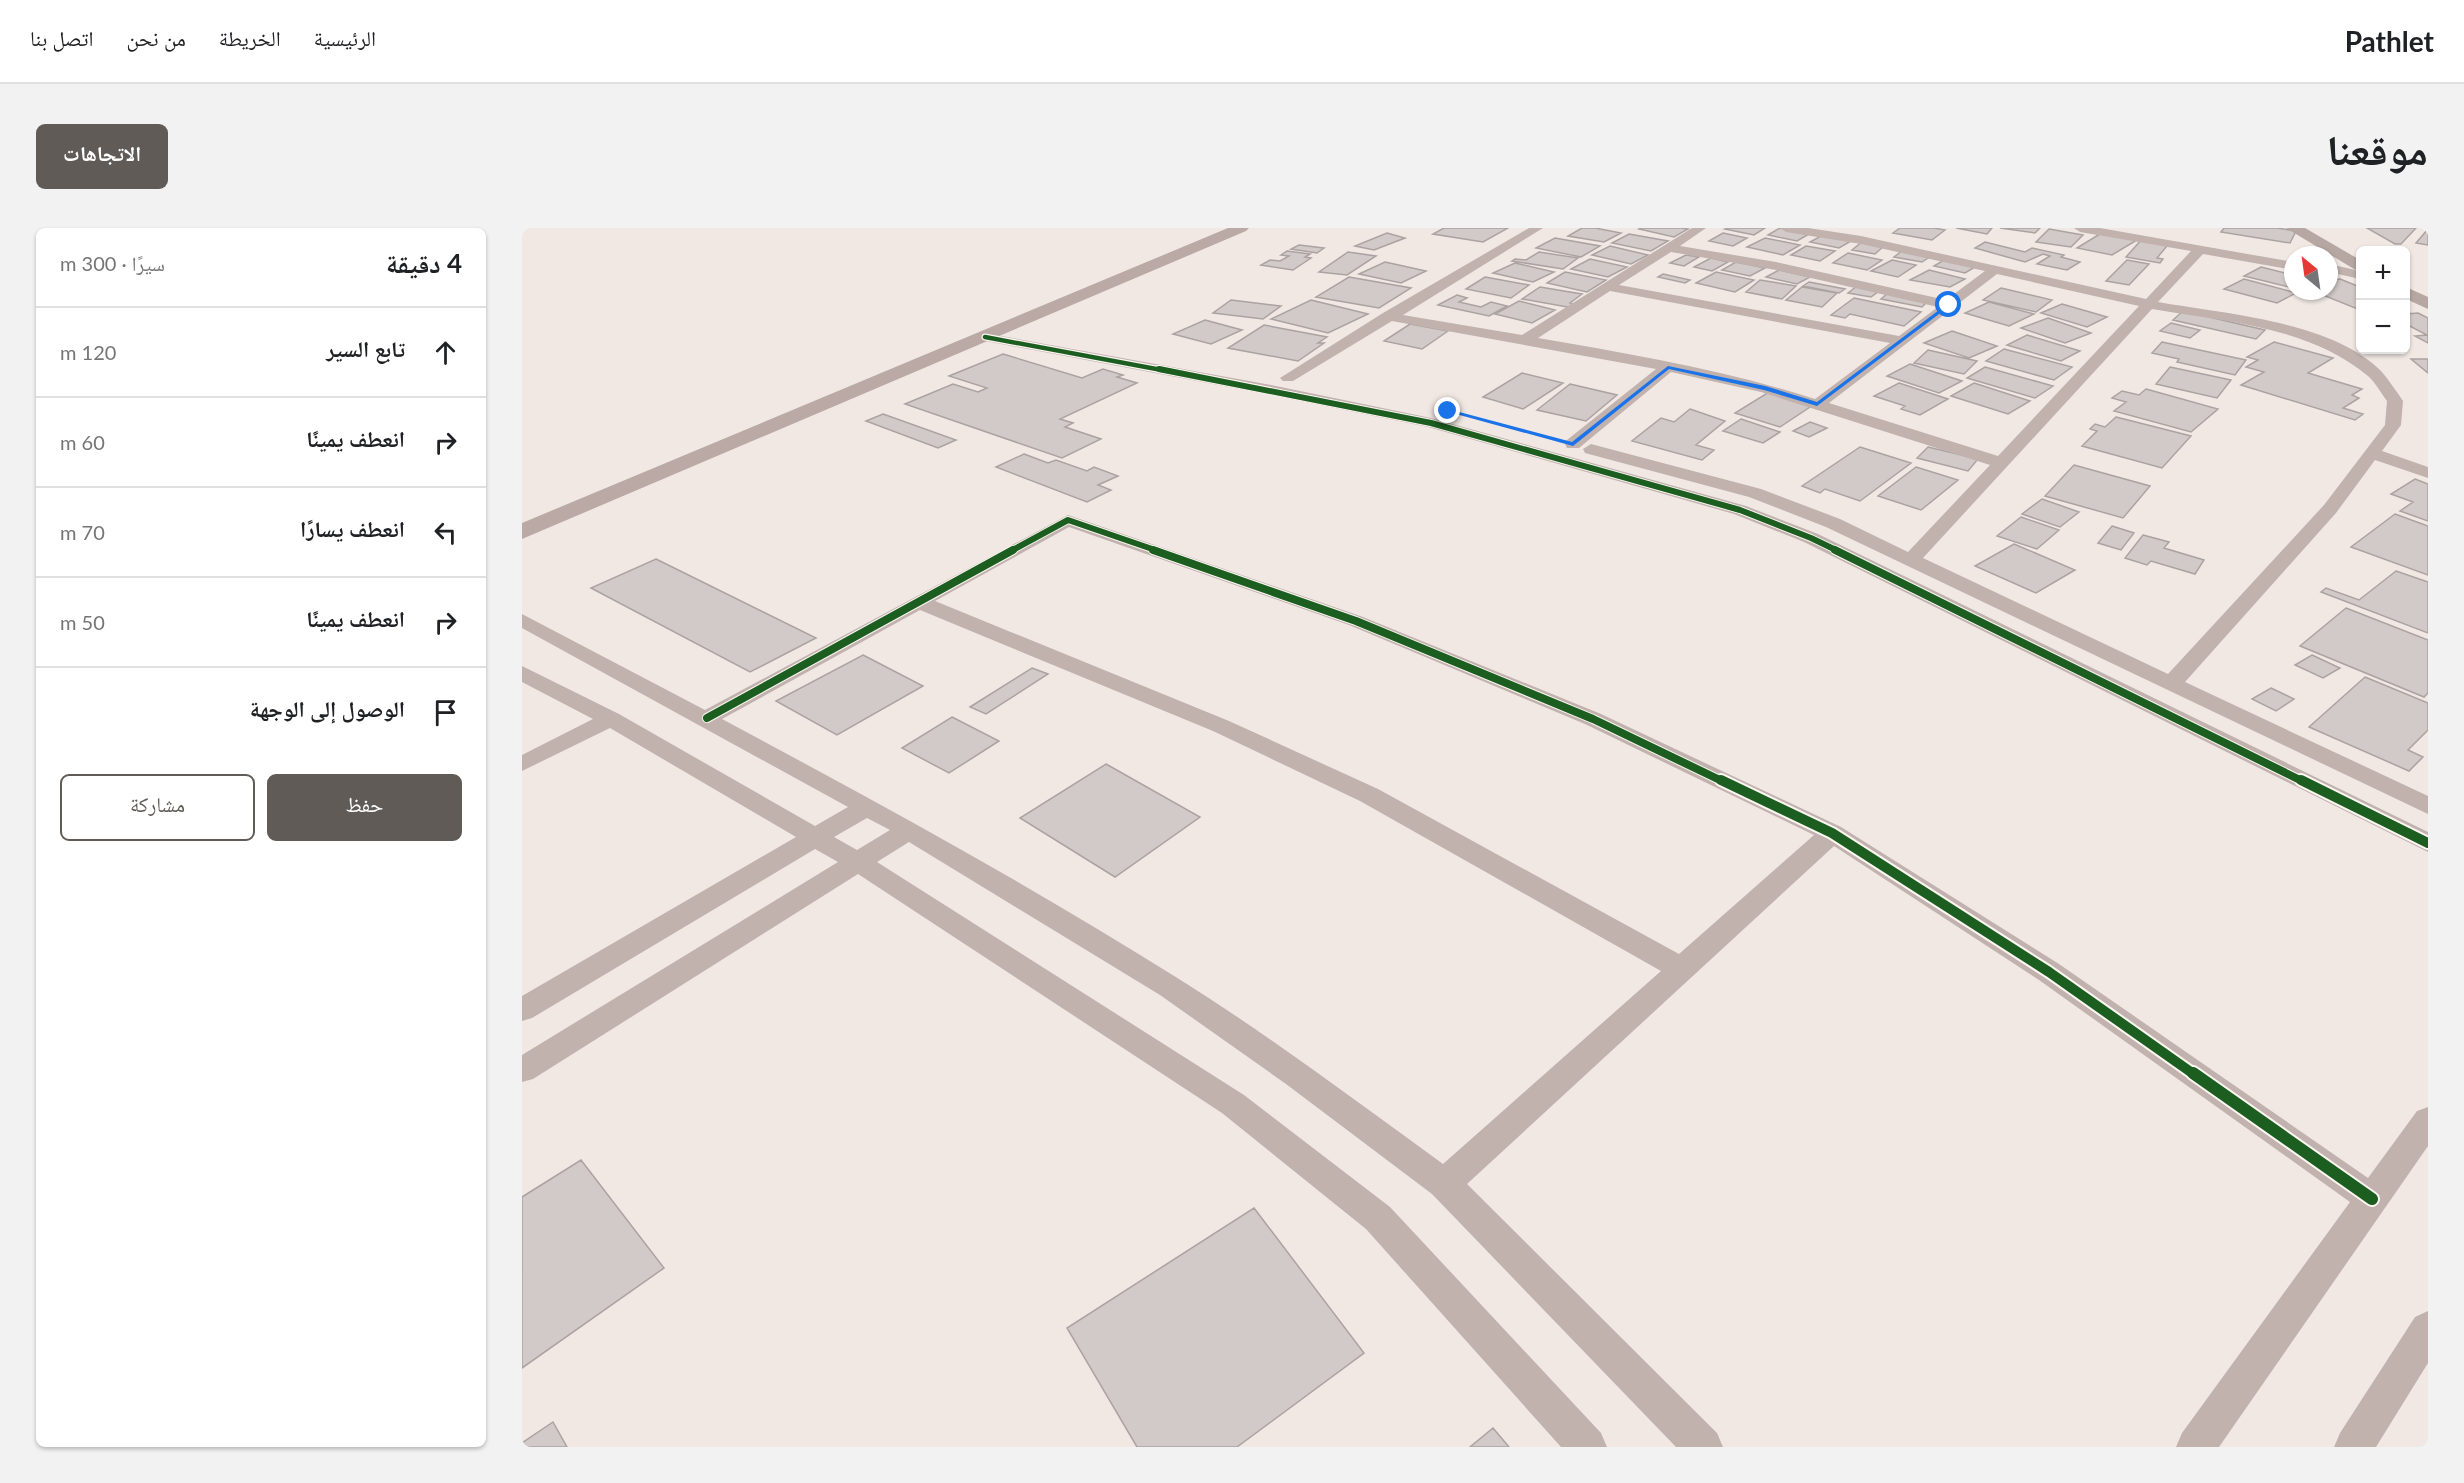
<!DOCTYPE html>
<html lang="ar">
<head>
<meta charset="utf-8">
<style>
  body { margin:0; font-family:Lato,"Noto Naskh Arabic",sans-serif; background:#f2f2f2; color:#202124; direction:rtl }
  .controls { position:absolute; right:18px; top:18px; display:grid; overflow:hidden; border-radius:9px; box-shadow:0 2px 4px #0004 }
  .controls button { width:54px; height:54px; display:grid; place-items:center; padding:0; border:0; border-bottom:2px solid #e0e0e0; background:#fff; color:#202124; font:30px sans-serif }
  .compass { position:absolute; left:1762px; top:18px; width:54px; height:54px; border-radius:50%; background:#fff; box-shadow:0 2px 4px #0004; rotate:331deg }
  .stop { position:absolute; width:18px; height:18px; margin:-14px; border:4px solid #1a73e8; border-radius:50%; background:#fff }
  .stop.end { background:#1a73e8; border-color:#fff; box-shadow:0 2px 6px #0008 }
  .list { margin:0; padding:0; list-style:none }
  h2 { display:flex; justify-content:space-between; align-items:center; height:78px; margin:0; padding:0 24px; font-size:26px }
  h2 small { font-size:20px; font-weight:400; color:#757577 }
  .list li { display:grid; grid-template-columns:39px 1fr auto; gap:18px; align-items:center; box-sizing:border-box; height:90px; padding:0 24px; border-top:2px solid #e0e0e0 }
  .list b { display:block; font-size:22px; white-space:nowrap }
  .list em { font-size:20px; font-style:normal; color:#757577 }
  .actions { display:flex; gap:12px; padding:18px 24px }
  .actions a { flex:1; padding:14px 0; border:2px solid #615b57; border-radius:9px; text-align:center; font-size:21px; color:#615b57 }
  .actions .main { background:#615b57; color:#fff }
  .icon { flex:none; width:33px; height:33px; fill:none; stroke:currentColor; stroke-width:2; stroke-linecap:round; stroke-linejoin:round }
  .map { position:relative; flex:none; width:1906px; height:1219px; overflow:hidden; direction:ltr; border-radius:9px }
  header { display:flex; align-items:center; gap:36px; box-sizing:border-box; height:84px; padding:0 30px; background:#fff; border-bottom:2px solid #e0e0e0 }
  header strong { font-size:28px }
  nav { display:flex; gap:33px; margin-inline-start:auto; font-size:21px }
  .intro { display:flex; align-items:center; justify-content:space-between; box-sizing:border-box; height:144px; padding:0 36px }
  h1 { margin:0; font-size:42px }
  .button { padding:15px 27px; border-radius:9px; background:#615b57; color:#fff; font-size:21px; font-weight:700 }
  main { display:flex; gap:36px; padding:0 36px }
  aside { flex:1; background:#fff; border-radius:9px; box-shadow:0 2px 4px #0004 }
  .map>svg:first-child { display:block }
</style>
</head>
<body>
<header>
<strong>Pathlet</strong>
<nav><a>الرئيسية</a><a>الخريطة</a><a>من نحن</a><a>اتصل بنا</a></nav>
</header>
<div class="intro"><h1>موقعنا</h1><a class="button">الاتجاهات</a></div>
<main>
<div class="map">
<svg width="1906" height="1219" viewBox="0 0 1906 1219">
  <rect width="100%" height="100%" fill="#f1e8e3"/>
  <!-- building -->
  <path fill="#d2cac9" stroke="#aba3a2" stroke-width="1.5" d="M922,0H986L961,14L911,6Z
    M1060,0H1073L1099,5L1082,14L1046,8Z
    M1119,0H1159L1166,1L1152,9L1117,1Z
    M1206,0H1243L1232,7L1203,1Z
    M1258,0L1287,6L1275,13L1246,7Z
    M1378,0H1412L1423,2L1410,12L1371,5Z
    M1434,0H1470L1465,6Z
    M1478,0H1518L1513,5Z
    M1702,0H1755L1774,3L1768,15L1699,4Z
    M1845,0H1894L1879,16H1873Z
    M1527,1L1561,7L1549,19L1514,14Z
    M1906,1V17L1894,15Z
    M1581,4L1615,12L1590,27L1555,20Z
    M865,5L883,10L852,22L833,18Z
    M1201,5L1225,10L1211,18L1187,13Z
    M1107,6L1146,13L1129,23L1090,15Z
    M1301,7L1329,13L1317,20L1288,14Z
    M1033,10L1078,18L1059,29L1014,20Z
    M1243,10L1278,17L1261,27L1225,19Z
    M1620,11L1645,18L1635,30L1641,31L1638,35L1604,29Z
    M1341,13L1363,17L1353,26L1330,22Z
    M1463,14L1503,24L1510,20L1542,27L1539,29L1558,34L1545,42L1515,36L1528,28L1521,26L1503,34L1453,20Z
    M777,17L802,20L795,25L769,21Z
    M1088,18L1126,27L1109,36L1070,27Z
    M1284,18L1313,23L1298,33L1269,27Z
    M1381,22L1409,28L1400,34L1372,29Z
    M765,23L788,26L783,29L789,30L771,42L739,37L748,32L758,33L767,28L759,27Z
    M826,24L854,28L825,47L797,44Z
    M1017,24L1056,30L1041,41L990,33L993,31L1004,32Z
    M1326,25L1360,32L1345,42L1311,35Z
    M1164,27L1177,29L1162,38L1148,35Z
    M1189,30L1206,34L1190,43L1172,39Z
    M1068,31L1105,39L1086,49L1049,41Z
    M1370,32L1394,37L1376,49L1349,43Z
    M1422,32L1453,39L1443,45L1412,38Z
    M1605,32L1627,36L1607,57L1584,53Z
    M863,34L904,43L879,55L837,46Z
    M1214,34L1243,40L1228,48L1200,42Z
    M993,35L1032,44L1011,54L971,45Z
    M1739,39L1771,47V60L1722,48Z
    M1257,42L1288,49L1275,56L1244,49Z
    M1407,42L1443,51L1428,59L1388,52Z
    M1043,44L1084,52L1065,64L1025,55Z
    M1194,44L1232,52L1213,64L1174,55Z
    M1141,46L1168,52L1163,55L1136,49Z
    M827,49L889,60L857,80L794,69Z
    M963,49L1007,57L989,70L944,61Z
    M1722,51L1774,65L1755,75L1702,61Z
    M1818,51L1838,59V82L1791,63H1807V53Z
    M1238,52L1274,58L1260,71L1224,64Z
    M1287,54L1323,61L1317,65L1281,58Z
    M1335,58L1357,63L1349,69L1326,65Z
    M1018,59L1060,66L1048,75L1056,77L1051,80L1000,71Z
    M1280,59L1315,65L1300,79L1264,72Z
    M1479,60L1530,72L1514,84L1461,72Z
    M1366,65L1406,73L1400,79L1359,71Z
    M935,67L945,70L937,74L959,79L969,74L985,78L967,88L916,77Z
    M1332,70L1399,84L1382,98L1328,86L1323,90L1309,87Z
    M709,72L759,78L741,91L691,85Z
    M789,72L846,86L806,105L749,91Z
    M997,73L1033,82L1010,95L973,86Z
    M1467,74L1512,86L1487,98L1443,85Z
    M1540,76L1585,89L1565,99L1519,85Z
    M1661,83L1743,102L1734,111L1651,92Z
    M1896,85L1906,90V115L1893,108L1905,107L1884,96V86Z
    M1526,90L1569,105L1543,115L1499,100Z
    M683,92L720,102L689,116L651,106Z
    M1649,95L1678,102L1668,110L1638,103Z
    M888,96L926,103L900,121L862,113Z
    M742,97L805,109L796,115H802L776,133L706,120Z
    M1430,103L1475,118L1447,130L1402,115Z
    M1505,107L1558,123L1539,133L1485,117Z
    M1640,114L1724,132L1713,147L1655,134L1657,131L1630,125Z
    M1752,114L1811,130L1786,145L1840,161L1830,167L1837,170L1821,180L1841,186L1833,192L1719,157L1742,144L1724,139L1736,132L1725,129Z
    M1482,121L1550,139L1532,152L1464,133Z
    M1406,122L1455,133L1442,146L1392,135Z
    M481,126L560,150L581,141L601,147L595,149L615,155L538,191L551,195L543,199L579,211L540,230L383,176L431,156L456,164L465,160L427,148Z
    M1889,131H1906V145Z
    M1388,136L1440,153L1417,165L1365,148Z
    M1463,139L1531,158L1513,170L1445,150Z
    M1648,139L1709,152L1695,170L1634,156Z
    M1000,145L1041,155L1001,181L961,169Z
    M1377,155L1426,171L1398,187L1379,181L1383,178L1352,168Z
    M1452,155L1508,173L1486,186L1429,168Z
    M1048,156L1095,167L1064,193L1015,182Z
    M1624,161L1696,181L1669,204L1592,183L1604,174L1590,170L1600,163L1617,167Z
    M1247,164L1291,177L1258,199L1213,185Z
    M1168,181L1203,193L1174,217L1192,222L1180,232L1110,213L1139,190L1152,194Z
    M361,186L434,212L416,220L344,193Z
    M1594,189L1669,208L1640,240L1560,218L1575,203L1568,201L1573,196L1583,199Z
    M1219,191L1258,204L1241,215L1201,203Z
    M1288,194L1305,200L1287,209L1271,203Z
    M1338,219L1389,235L1338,273L1303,261L1298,265L1280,258Z
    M1406,219L1456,231L1446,243L1395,230Z
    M502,226L526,235L534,232L565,243L572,239L596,248L576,257L589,262L565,274L474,239Z
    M1552,237L1628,258L1601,290L1523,268Z
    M1394,239L1436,252L1399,282L1356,268Z
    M1893,251L1906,256V293L1878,283L1891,274L1869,266Z
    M1520,271L1557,284L1538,299L1500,286Z
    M1873,286L1906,298V347L1829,319Z
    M1499,289L1537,302L1515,321L1475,308Z
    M1590,298L1612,305L1599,322L1576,315Z
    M1621,307L1647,314L1642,320L1682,332L1673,346L1629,333L1625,337L1603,330Z
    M1492,316L1553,342L1514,365L1453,338Z
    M134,331L294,410L228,444L69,360Z
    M1874,343L1906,354V405L1799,364L1804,360L1837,372Z
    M1824,380L1906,412V465L1902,469L1778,418Z
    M341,427L401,458L315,507L254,473Z
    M1790,427L1818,440L1801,450L1773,437Z
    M510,440L526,446L464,486L448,479Z
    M1843,449L1906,475V502L1886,522L1901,529L1887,543L1787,499Z
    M1749,460L1772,471L1754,483L1730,471Z
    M430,489L477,513L427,545L380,520Z
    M584,536L678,589L593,649L498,590Z
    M59,932L142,1040L0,1140V969Z
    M732,980L842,1125L715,1219H615L545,1100Z
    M31,1194L45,1219H0V1215Z
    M971,1200L987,1219H948Z"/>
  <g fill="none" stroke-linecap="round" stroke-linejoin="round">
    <!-- street -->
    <path fill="#c1b2ae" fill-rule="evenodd" d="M1007,0H1021L881,87L1000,107L1170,0H1184L1158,18L1254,34L1424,72L1463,43L1339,16L1264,4L1258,0H1286L1339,8L1624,71L1669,23L1558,4L1552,0H1578L1771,34V42L1681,26L1636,74C1703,86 1809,93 1859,143C1867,152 1874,163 1881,173L1879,197L1860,223L1906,239V250L1853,232L1814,285L1663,454L1906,568V586L1304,299L1227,269L1063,225L1061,221L1069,216L1239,261L1318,291L1386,324L1468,237L1239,164L1149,144L1057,220H1045L1043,216L1045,212L1134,141L870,93L771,153H761L758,150L861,85ZM1149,24L1254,42L1416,79L1377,108L1097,57ZM1475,46L1617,78L1476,228L1307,175ZM1088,63L1368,115L1293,171C1203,142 1109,126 1016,110ZM1630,81C1704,94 1786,98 1846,148C1853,154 1859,165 1865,173L1863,197L1802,277L1646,446L1401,330Z
      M1807,36L1838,43V51L1807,44Z
      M463,105L749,157L909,190L1224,278L1296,306L1906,604V624L1282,314L1212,286L906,199L749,167L458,112L456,109Z
      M546,287L841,389L1079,486L1319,599L1537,736L1846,950L1895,883L1906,879V918L1697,1219H1654L1660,1205L1828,974L1517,752L1312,618L945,956L1195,1205L1201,1219H1154L910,966L764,856L638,767L387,614L355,634L722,867L868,979L1079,1205L1085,1219H1039L844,1001L700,885L336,646L11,851L0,854V827L316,634L293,621L10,790L0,793V768L274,609L88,500L0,543V527L71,491L0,454V438L97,486L293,598L326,579L0,400V386L183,482ZM547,299L827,397L1063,496L1292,607L1157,726L856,561L707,493L413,373ZM398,382L691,503L838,573L1139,743L921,936C834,873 748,808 657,751C508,657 355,574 200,491ZM345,590L368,602L335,622L312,609Z
      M1906,1083V1135L1854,1219H1812L1818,1205L1893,1089Z"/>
    <!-- secondary -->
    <path fill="#b7a7a2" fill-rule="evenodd" d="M1764,0H1783L1838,32V43L1832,41Z
      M1884,59L1906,69V81L1884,71Z"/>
    <!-- primary -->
    <path fill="#baa9a4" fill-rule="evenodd" d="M706,0H727L724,3L0,311V295Z"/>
    <!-- cycleway-far4 casing -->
    <g stroke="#fdf6f2" stroke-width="7">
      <path id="cycleway-far4" d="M463,109L645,143"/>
    </g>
    <!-- cycleway-far3 casing -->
    <g stroke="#fdf6f2" stroke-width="8">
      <path id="cycleway-far3" d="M637,141L909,195L1218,282L1289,310L1316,323
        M489,323L546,292L636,323"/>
    </g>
    <!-- cycleway-far2 casing -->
    <g stroke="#fdf6f2" stroke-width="10">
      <path id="cycleway-far2" d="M631,322L834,393L1071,491L1202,554
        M1313,322L1782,554
        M185,490L491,322"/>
    </g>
    <!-- cycleway-far1 casing -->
    <g stroke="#fdf6f2" stroke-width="14">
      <path id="cycleway-far1" d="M1199,552L1310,605L1527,744L1673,847
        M1779,552L1906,615"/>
    </g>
    <!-- cycleway casing -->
    <g stroke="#fdf6f2" stroke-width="16">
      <path id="cycleway" d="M1671,845L1850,971"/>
    </g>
    <!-- cycleway-far4 -->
    <use href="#cycleway-far4" stroke="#1b5e20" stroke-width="4.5"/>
    <!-- cycleway-far3 -->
    <use href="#cycleway-far3" stroke="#1b5e20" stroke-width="6"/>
    <!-- cycleway-far2 -->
    <use href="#cycleway-far2" stroke="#1b5e20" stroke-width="8"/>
    <!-- cycleway-far1 -->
    <use href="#cycleway-far1" stroke="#1b5e20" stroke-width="10"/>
    <!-- cycleway -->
    <use href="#cycleway" stroke="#1b5e20" stroke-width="12"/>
  </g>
  <!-- route -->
  <path fill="#1a73e8" d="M1425,76L1429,77L1295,178L1242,162L1147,141L1051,218L923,183L926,181L1050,214L1146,138L1243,158L1295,174Z"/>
</svg>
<div class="controls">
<button>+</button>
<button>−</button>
</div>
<svg class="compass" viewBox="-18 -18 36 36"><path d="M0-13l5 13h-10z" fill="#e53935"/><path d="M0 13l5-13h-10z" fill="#757577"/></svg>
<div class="stop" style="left:1427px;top:77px"></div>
<div class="stop end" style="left:926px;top:183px"></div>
</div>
<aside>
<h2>4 دقيقة<small>سيرًا · 300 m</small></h2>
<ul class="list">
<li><svg class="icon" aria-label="ahead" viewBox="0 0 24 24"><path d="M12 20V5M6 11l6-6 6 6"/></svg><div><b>تابع السير</b></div><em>120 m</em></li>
<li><svg class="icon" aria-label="right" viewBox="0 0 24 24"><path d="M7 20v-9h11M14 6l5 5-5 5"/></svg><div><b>انعطف يمينًا</b></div><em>60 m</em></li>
<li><svg class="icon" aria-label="left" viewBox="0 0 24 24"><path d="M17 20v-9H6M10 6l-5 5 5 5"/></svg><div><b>انعطف يسارًا</b></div><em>70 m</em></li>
<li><svg class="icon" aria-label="right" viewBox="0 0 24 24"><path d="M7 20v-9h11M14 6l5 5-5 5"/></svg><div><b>انعطف يمينًا</b></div><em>50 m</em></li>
<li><svg class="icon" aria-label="arrive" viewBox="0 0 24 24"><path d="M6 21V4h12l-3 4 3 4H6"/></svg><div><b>الوصول إلى الوجهة</b></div></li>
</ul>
<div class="actions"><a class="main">حفظ</a><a>مشاركة</a></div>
</aside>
</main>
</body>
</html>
